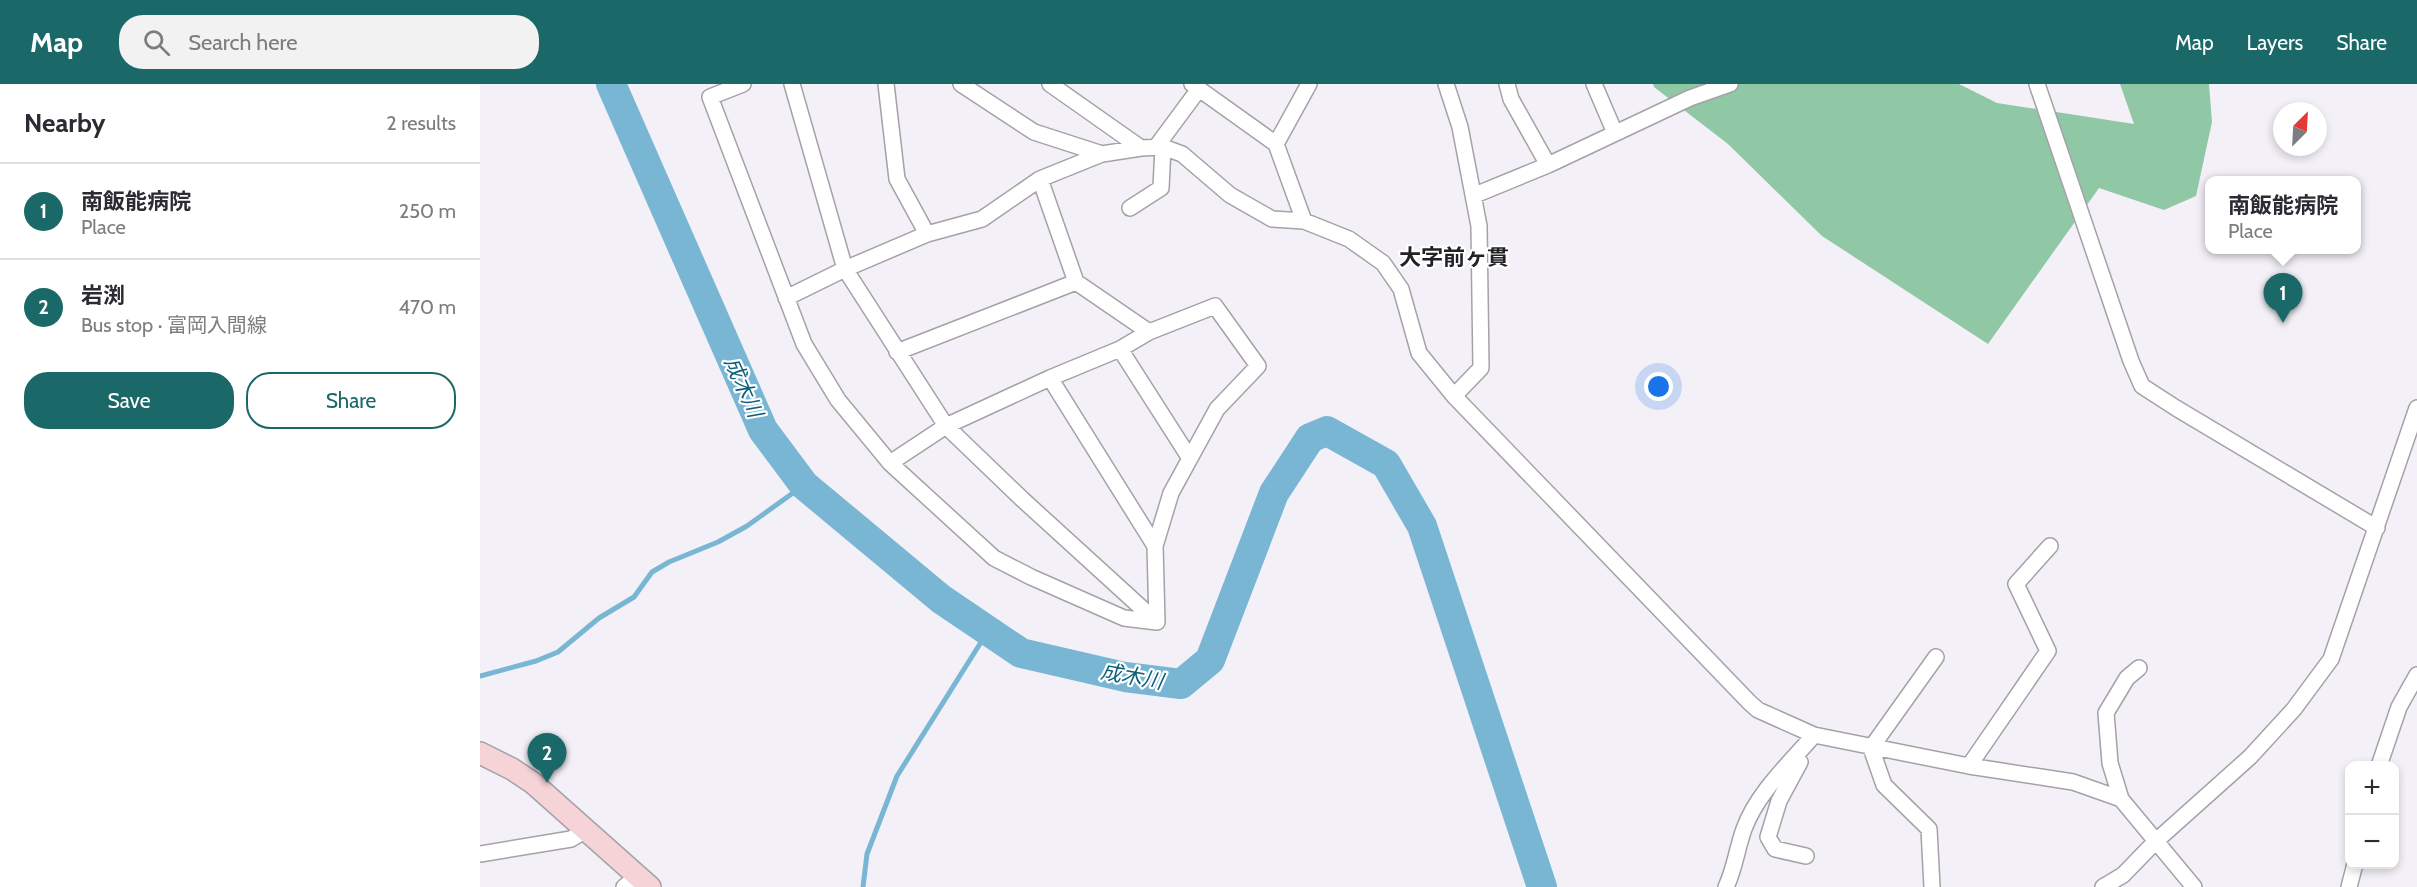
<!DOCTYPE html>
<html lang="en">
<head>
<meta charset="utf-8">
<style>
  body { margin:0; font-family:Cabin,"Noto Sans JP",sans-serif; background:#f2f2f3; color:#2b2b33 }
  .controls { position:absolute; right:18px; bottom:18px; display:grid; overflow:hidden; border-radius:12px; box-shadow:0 3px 9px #0003 }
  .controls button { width:54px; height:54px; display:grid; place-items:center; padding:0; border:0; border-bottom:2px solid #e1e1e2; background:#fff; color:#2b2b33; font:30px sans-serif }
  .compass { position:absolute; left:1793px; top:18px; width:54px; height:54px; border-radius:50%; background:#fff; box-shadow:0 3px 9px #0003; rotate:24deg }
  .you { position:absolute; left:1179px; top:303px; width:21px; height:21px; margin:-15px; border:4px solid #fff; border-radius:50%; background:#1a73e8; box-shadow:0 0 0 9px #1a73e833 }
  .badge { display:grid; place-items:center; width:39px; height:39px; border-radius:50%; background:#1b6868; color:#fff; font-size:20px; font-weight:700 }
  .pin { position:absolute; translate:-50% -50px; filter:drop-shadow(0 2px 3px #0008) }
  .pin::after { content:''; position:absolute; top:32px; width:21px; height:18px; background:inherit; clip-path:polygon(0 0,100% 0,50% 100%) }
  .popup { position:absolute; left:1725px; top:92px; width:156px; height:78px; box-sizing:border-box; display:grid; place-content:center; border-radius:12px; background:#fff; filter:drop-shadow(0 2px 4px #0005); font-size:20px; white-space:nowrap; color:#7c7c81 }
  .popup b { font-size:22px; color:#2b2b33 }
  .popup::after { content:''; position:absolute; left:50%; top:100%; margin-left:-12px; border:12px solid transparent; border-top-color:#fff }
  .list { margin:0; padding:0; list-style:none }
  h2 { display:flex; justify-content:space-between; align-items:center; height:78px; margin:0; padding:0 24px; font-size:26px }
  h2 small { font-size:20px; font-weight:400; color:#7c7c81 }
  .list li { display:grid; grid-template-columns:39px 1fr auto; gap:18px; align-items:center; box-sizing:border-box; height:96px; padding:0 24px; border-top:2px solid #e1e1e2 }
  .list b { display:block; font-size:22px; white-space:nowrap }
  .list p { margin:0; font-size:20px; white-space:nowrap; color:#7c7c81 }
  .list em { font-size:20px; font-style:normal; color:#7c7c81 }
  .actions { display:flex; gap:12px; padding:18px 24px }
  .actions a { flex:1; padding:14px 0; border:2px solid #1b6868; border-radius:24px; text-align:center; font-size:21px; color:#1b6868 }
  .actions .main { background:#1b6868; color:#fff }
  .icon { flex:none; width:33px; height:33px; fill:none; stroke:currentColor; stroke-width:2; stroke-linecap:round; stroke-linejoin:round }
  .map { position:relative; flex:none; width:1937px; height:803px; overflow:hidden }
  header { display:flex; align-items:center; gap:36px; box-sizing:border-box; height:84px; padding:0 30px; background:#1b6868; color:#fff }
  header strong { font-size:28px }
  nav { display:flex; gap:33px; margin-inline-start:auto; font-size:21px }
  .search { width:420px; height:54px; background:#f2f2f3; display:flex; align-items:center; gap:15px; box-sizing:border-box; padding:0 21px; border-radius:24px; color:#7c7c81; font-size:22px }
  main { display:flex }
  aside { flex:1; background:#fff }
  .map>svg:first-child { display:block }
</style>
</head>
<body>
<header>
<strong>Map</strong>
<div class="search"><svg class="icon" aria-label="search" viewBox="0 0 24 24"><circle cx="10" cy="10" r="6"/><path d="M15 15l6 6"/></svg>Search here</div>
<nav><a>Map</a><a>Layers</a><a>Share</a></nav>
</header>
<main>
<aside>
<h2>Nearby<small>2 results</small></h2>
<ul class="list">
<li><span class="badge">1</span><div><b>南飯能病院</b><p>Place</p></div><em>250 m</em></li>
<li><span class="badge">2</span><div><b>岩渕</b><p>Bus stop · 富岡入間線</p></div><em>470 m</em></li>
</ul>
<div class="actions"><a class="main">Save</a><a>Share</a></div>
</aside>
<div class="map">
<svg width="1937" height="803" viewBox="0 0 1937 803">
  <rect width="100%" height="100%" fill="#f3f0f7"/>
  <!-- forest -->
  <path fill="#90c8a6" d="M1173,0H1479L1517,19L1654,40L1640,0H1729L1732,38L1716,112L1684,126L1619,104L1508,260L1342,152L1248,60L1174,3Z"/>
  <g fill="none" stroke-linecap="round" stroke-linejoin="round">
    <!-- stream -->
    <path stroke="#78b6d3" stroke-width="5" d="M0,592L56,577L78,568L119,534L154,513L172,488L189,478L238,458L267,442L324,401
      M383,803L387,770L417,692L508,547"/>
    <!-- river -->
    <path stroke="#78b6d3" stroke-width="30" d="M131,0L283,346L324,401L461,515L541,569L645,593L701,600L730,576L794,409L830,354L847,347L906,380L942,442L1062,803"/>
    <!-- minor casing -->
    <g stroke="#a4a2a8" stroke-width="18">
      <path id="minor" d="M263,0L230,13L324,260L358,316L410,379L514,474L551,493L644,534L677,538
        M312,0L365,185L466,342L542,415L677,538
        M406,0L417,95L447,150
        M481,0L554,48L622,70
        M570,0L661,64
        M712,0L796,60L824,137
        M966,0L980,43L999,142L1001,284L974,312
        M1027,0L1031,15L1068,81
        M1114,0L1135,49
        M1557,0L1651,277L1662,302L1696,324L1897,444
        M796,60L829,0
        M676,63L719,5
        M560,95L596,198L669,248
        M995,111L1068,81L1210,14L1250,0
        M650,124L681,104L683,63
        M306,214L365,185L447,150L502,135L560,95L622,70L661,64L683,63L702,70L750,111L792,135L824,137L869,155L903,179L921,205L939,269L974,312L1270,619L1278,626L1334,651L1489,682L1593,698L1641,715L1714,803
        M640,265L709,373
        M417,268L596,198
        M570,294L675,462
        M410,379L466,342L570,294L640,265L669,248L735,222L778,282L737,325L691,409L675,462L677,538
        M1320,678L1299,717L1288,753L1295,765L1326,772
        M1489,682L1568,567L1536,500L1570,462
        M1899,682L1919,623L1937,591
        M1641,715L1630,679L1626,629L1647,594L1659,584
        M0,770L91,755L106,746
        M144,803L158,792
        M1246,803C1255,784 1257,764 1264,745C1277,709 1309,680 1334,651
        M1452,803L1449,745L1404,701L1391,664L1456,573
        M1623,803L1643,791L1676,757L1770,673L1814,625L1851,575L1937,324
        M1869,803L1875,780"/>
    </g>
    <!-- secondary casing -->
    <g stroke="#a4a2a8" stroke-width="24">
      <path id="secondary" d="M0,669L32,685L53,699L170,803"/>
    </g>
    <!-- minor -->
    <use href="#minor" stroke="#fff" stroke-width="15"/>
    <!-- secondary -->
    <use href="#secondary" stroke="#f5d3d7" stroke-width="21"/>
  </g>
  <g text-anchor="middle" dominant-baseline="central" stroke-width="4.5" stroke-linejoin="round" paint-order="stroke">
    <!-- water labels -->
    <g font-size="21" font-style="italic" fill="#0d5f7c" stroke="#fff">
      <text transform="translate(264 303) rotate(66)">成木川</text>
      <text transform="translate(652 592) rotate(10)">成木川</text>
    </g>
    <!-- quarter labels -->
    <g font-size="22" font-weight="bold" fill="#222123" stroke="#fff">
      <text x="974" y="173">大字前ヶ貫</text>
    </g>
  </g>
</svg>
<div class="controls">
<button>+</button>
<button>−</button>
</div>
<svg class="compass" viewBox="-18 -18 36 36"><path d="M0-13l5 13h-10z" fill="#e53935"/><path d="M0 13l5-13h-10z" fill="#7c7c81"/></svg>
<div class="you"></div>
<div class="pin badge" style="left:1803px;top:239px">1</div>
<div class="popup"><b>南飯能病院</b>Place</div>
<div class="pin badge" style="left:67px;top:699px">2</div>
</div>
</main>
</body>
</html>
